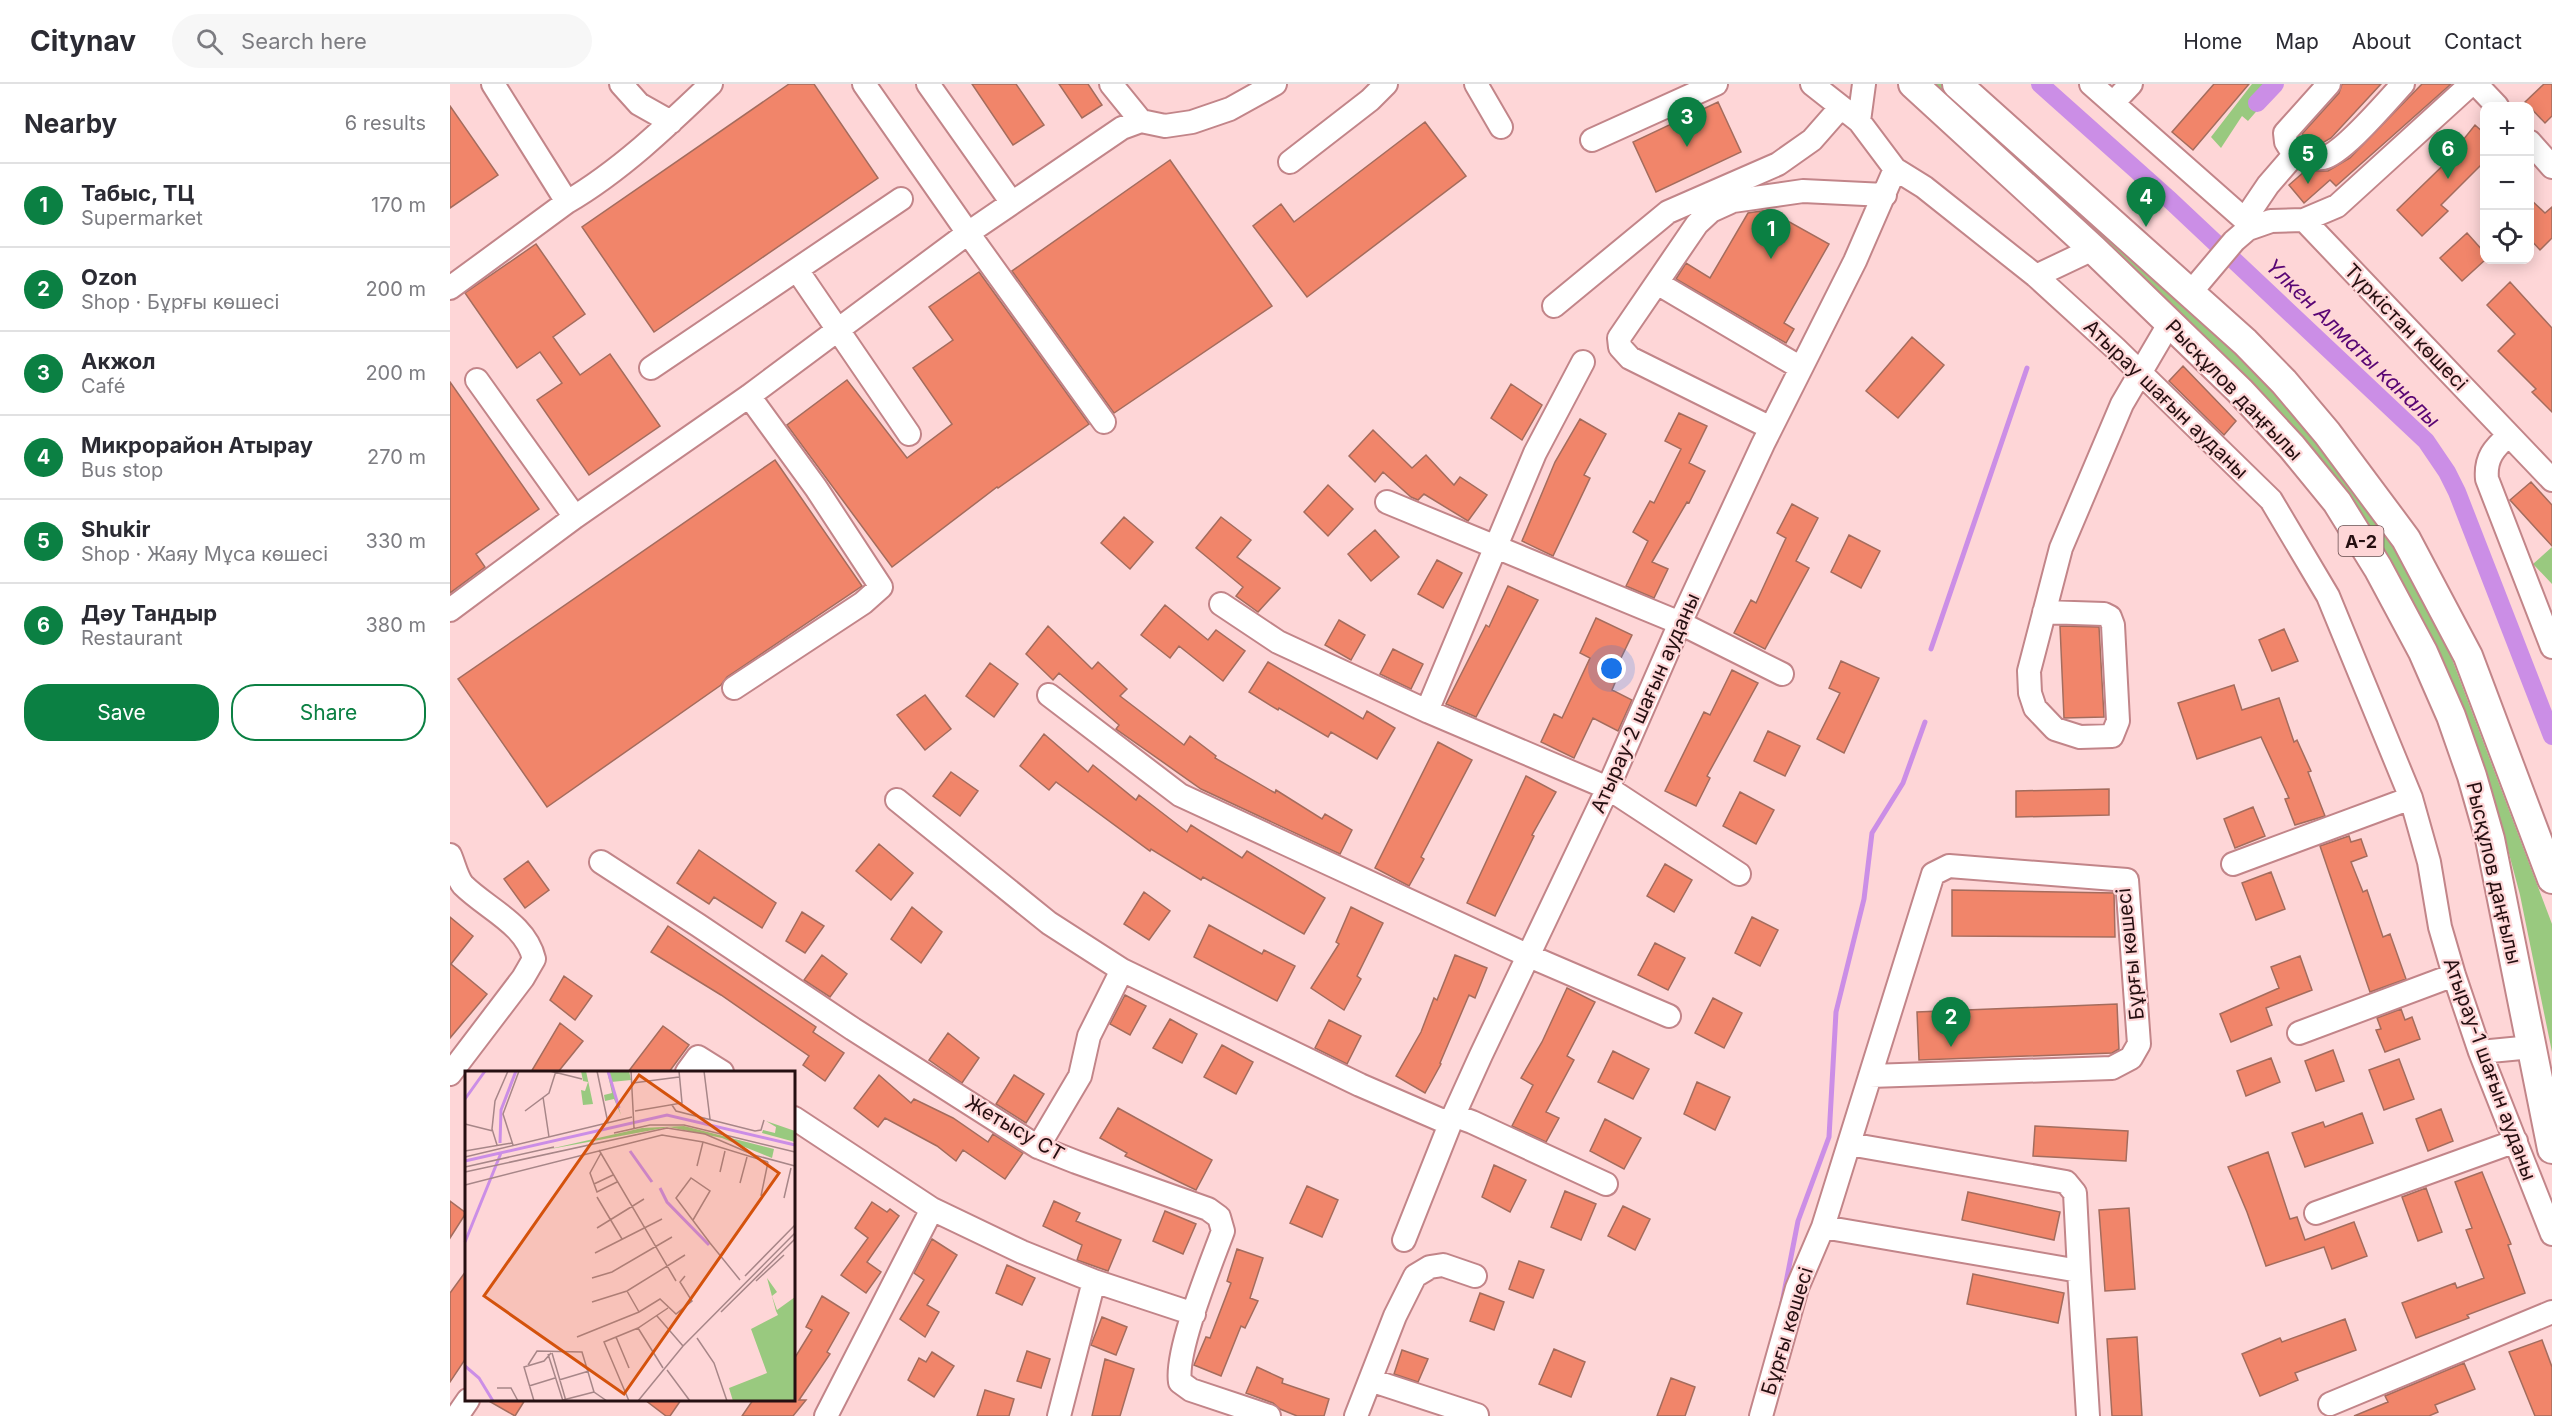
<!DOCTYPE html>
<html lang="en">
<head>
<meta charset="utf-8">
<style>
  body { margin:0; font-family:Inter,sans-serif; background:#f7f7f7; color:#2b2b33 }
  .controls { position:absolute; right:18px; top:18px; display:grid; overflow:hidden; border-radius:12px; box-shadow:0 3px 15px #0003 }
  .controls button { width:54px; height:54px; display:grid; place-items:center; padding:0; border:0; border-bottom:2px solid #e1e1e2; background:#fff; color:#2b2b33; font:30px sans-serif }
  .you { position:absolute; left:1162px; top:585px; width:21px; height:21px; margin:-15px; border:4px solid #fff; border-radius:50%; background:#1a73e8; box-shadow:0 0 0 9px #1a73e833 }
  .badge { display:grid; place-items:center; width:39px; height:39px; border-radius:50%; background:#0b8043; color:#fff; font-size:20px; font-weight:700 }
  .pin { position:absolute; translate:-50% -50px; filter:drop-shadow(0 2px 3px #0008) }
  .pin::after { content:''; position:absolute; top:32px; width:21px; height:18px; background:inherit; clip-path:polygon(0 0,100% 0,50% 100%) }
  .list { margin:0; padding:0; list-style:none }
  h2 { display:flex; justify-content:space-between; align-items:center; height:78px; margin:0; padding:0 24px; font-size:26px }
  h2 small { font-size:20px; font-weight:400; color:#7c7c81 }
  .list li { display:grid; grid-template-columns:39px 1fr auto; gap:18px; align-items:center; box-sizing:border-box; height:84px; padding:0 24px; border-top:2px solid #e1e1e2 }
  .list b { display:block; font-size:22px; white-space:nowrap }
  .list p { margin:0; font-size:20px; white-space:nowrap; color:#7c7c81 }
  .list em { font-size:20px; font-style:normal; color:#7c7c81 }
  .actions { display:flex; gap:12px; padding:18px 24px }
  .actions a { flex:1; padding:14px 0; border:2px solid #0b8043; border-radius:24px; text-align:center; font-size:21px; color:#0b8043 }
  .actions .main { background:#0b8043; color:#fff }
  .icon { flex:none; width:33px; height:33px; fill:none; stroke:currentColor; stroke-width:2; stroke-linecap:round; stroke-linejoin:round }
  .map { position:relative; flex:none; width:2102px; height:1332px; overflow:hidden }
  header { display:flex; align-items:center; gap:36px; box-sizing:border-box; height:84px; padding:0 30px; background:#fff; border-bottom:2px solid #e1e1e2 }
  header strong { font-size:28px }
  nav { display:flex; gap:33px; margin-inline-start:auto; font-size:21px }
  .search { width:420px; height:54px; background:#f7f7f7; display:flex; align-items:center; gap:15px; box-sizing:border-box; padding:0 21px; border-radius:33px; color:#7c7c81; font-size:22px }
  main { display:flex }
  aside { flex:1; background:#fff }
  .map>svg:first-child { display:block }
</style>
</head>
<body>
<header>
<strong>Citynav</strong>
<div class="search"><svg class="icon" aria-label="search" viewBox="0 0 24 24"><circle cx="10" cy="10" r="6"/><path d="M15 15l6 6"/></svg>Search here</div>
<nav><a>Home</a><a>Map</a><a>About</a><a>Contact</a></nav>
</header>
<main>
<aside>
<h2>Nearby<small>6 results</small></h2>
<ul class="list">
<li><span class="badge">1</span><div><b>Табыс, ТЦ</b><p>Supermarket</p></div><em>170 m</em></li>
<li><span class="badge">2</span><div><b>Ozon</b><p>Shop · Бұрғы көшесі</p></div><em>200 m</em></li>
<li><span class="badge">3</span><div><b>Акжол</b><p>Café</p></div><em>200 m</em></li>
<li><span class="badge">4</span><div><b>Микрорайон Атырау</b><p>Bus stop</p></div><em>270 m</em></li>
<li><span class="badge">5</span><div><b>Shukir</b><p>Shop · Жаяу Мұса көшесі</p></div><em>330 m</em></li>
<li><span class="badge">6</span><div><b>Дәу Тандыр</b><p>Restaurant</p></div><em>380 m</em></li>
</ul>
<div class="actions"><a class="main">Save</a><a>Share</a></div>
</aside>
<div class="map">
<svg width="2102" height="1332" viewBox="0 0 2102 1332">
  <rect width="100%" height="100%" fill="#fed6d7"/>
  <!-- green -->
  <path fill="#99c97f" d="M1477,0H1500L1782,256L1918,419L1977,518L2002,575L2102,840V968L2070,811L2044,713L2031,676L1995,580L1966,524L1906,428L1820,319L1773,269Z
    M1802,0H1830L1798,37L1792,32L1771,64L1761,53Z
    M2102,463V500L2083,480Z"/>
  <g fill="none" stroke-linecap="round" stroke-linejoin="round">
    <!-- stream -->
    <path stroke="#cb8ee6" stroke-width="5" d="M1481,565L1577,284
      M1332,1219L1348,1137L1379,1053L1386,928L1414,815L1422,749L1453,699L1475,638"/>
    <!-- canal -->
    <path stroke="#cb8ee6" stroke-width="18" d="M1590,0L1721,117L1976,357L1997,388L2007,408L2102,652
      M1807,19L1825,0"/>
  </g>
  <!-- building -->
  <path fill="#f1856a" stroke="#a46c5d" stroke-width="1.5" d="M339,0H364L428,94L204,248L132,143Z
    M522,0H566L594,41L563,61Z
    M609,0H638L652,21L632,34Z
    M1764,0H1799L1743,66L1722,48Z
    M1892,0H1931L1881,54L1869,61H1864L1852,50L1889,9Z
    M1972,0H2001L1886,102L1880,96L1854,119L1839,101L1855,87H1878L1900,74Z
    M2094,0H2102V32L2095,39L2075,18Z
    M1268,18L1291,68L1206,108L1183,58Z
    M0,22L48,91L0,124Z
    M975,38L1016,92L857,213L803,142L831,120L844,138Z
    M2025,41L2034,49V78L1991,121L1998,127L1972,152L1947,126L2012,63L2009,61Z
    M720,76L822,222L664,329L562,187Z
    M2079,114L2095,129L2102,123V154L2090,166L2079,154Z
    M1318,126L1379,160L1334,239L1344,245L1336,259L1226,195L1236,179L1260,194L1298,129Z
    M2017,149L2034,168L2035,176L2012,197L1990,174Z
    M86,160L135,230L103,253L130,291L160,270L210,342L139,391L87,316L112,299L90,268L67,284L15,209Z
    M529,188L639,340L548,404L547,403L442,483L337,341L397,296L457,374L502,340L463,284L503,256L479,223Z
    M2060,198L2102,244V328L2082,308L2086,305L2048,267L2065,250L2037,221Z
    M1462,253L1494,281L1448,334L1416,307Z
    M1733,282L1786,337L1774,351L1719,297Z
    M0,298L89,425L26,470L35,483L0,509Z
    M1061,300L1092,321L1072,356L1041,334Z
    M1229,329L1257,342L1239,379L1255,387L1239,419L1237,418L1202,478L1218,485L1204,514L1176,502L1198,457L1183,448L1200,417L1204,419L1231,365L1215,357Z
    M1130,335L1156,350L1134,391L1140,394L1103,472L1072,457L1105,378Z
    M923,346L962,384L976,371L1004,401L1010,393L1037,411L1018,437L974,410L968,416L961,413L933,388L925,398L899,372Z
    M325,376L412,502L277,593L271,601L97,723L8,595Z
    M2081,398L2102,421V462L2060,416Z
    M878,401L903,425L878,452L854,428Z
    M1342,420L1368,434L1346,477L1359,484L1315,565L1284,549L1301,516L1306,519L1336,454L1327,449Z
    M674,433L703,458L680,485L651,459Z
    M771,433L801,456L787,473L830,504L808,528L786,512L793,503L746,464Z
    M925,446L949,473L921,497L898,470Z
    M1399,451L1430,467L1411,504L1381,488Z
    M987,476L1012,489L993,524L968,510Z
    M1058,502L1088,516L1026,633L996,620L1036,541L1039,543Z
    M715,521L758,556L766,546L795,567L773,597L729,562L720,574L691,551Z
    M1146,534L1182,551L1160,597L1165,599L1162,606L1182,616L1168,647L1143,634L1124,674L1091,658L1104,630L1112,634L1140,574L1130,569Z
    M889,536L915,551L901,576L875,561Z
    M598,542L642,585L648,578L677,605L670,612L734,661L740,652L766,672L765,674L825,709L826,706L872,735L875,730L902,746L890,770L751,705L666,645L669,641L609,589L603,596L576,570Z
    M1610,542L1649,543L1654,633L1614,634Z
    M1834,545L1848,577L1822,587L1809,556Z
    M943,565L973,580L961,605L930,590Z
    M1391,577L1429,594L1394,669L1367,655L1390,609L1379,604Z
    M818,578L913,635L917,627L945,644L927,675L881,648L878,653L829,624L828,626L799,608Z
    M540,579L568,600L544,633L516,612Z
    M1282,586L1308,599L1257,692L1260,694L1246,722L1215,707L1254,628L1260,631Z
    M1784,601L1792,626L1829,614L1844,658L1847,656L1861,687L1858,688L1875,732L1845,741L1835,715L1839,714L1811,653L1747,675L1728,619Z
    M475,611L501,645L475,666L447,631Z
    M1318,647L1350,662L1335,692L1304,677Z
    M594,650L638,688L643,681L686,716L689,711L737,748L741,741L792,774L797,767L875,814L854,850L753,793L751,796L701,765L700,767L606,698L599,706L570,682Z
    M988,658L1022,676L971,773L974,775L959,802L925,784Z
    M501,688L528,707L510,732L483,712Z
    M1076,692L1106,708L1082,751L1084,752L1045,832L1017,819Z
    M1659,705V731L1566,733V707Z
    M1290,708L1324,726L1306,760L1273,742Z
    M1803,723L1815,752L1785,764L1774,735Z
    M1899,752L1901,758L1911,755L1917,772L1901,778L1913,808L1917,806L1933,853L1940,850L1956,895L1920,908L1870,762Z
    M429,760L463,789L441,816L406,787Z
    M249,766L326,819L312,844L264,813L259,820L227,799Z
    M78,777L99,806L75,824L54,795Z
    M1215,780L1242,796L1224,828L1197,812Z
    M1821,788L1835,825L1806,836L1792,799Z
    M1502,806L1664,809L1665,853L1502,852Z
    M694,808L720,827L699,856L674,840Z
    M462,823L492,848L471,879L441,855Z
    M901,823L933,839L907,892L911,895L894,926L861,904L889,860L886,858Z
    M352,828L374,842L355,869L336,857Z
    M0,833L23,852L1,880L37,910L0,954Z
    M1302,833L1328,846L1310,882L1285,869Z
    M759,841L812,870L814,866L845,882L827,917L744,873Z
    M218,842L366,943L363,948L394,969L375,997L353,981L359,972L271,911L201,868Z
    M1205,859L1235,874L1218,906L1188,891Z
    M372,871L397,890L380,913L354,896Z
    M1005,871L1037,884L1025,914L1019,911L990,979L991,980L975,1009L946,992L971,948L984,914L987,916Z
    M1850,872L1862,906L1816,924L1822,941L1781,958L1770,930L1829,904L1821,883Z
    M114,892L142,912L125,936L100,916Z
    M1117,904L1145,918L1117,972L1124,976L1096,1028L1109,1034L1096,1058L1062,1042L1083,1001L1071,994L1092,958Z
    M675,911L696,922L680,951L660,940Z
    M1263,914L1292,929L1274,964L1245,949Z
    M1667,920L1669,965L1662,969L1469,976L1467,928Z
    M1951,925L1955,936L1962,933L1970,955L1935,968L1926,946L1931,945L1927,934Z
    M720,935L747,950L732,979L703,964Z
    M879,936L911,952L897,980L865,964Z
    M110,939L133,957L108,988H81Z
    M213,942L239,961L219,988H178Z
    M498,949L529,974L512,999L479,976Z
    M772,961L803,978L786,1010L754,993Z
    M1883,966L1894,997L1866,1007L1855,977Z
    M1163,967L1199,985L1183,1015L1148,998Z
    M1821,974L1830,998L1796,1012L1787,987Z
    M1949,975L1964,1015L1934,1026L1919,986Z
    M429,991L461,1019L464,1015L503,1034L538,1058L543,1050L573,1069L555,1095L513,1066L506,1077L487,1062L435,1034L428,1043L404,1024Z
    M564,991L594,1010L576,1039L546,1020Z
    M1247,998L1280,1013L1265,1046L1234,1030Z
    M668,1024L762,1076L746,1106L675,1072L677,1069L650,1054Z
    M1991,1025L2003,1057L1978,1067L1966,1035Z
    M1912,1029L1923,1059L1855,1083L1842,1049L1873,1038L1875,1043Z
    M1155,1035L1191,1054L1174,1085L1140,1067Z
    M1585,1042L1678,1047L1676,1077L1583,1072Z
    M1818,1068L1840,1135L1847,1133L1855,1156L1904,1138L1917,1172L1882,1185L1874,1163L1816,1182L1797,1128L1778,1083Z
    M1044,1081L1076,1096L1060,1128L1032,1113Z
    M2032,1088L2061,1160L2058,1161L2075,1209L2017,1231L2019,1234L1966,1254L1952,1219L2005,1199L2007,1204L2034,1194L2016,1146L2022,1144L2005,1098Z
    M857,1102L888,1116L872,1153L840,1139Z
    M1976,1104L1992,1148L1968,1157L1952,1113Z
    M1115,1107L1146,1120L1131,1156L1101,1143Z
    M1518,1108L1610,1128L1604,1156L1512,1136Z
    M0,1117L16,1129L0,1154Z
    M604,1117L630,1129L626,1137L671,1156L658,1187L627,1176L632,1161L593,1142Z
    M422,1118L437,1128L440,1125L449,1132L417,1178L431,1188L416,1209L391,1191L418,1154L405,1144Z
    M1173,1122L1200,1135L1185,1166L1158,1152Z
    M1679,1124L1685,1205L1655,1207L1649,1126Z
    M715,1127L746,1140L733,1170L703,1157Z
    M482,1155L507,1171L477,1221L489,1228L475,1253L450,1235L474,1196L464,1189Z
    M787,1165L813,1174L800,1214L808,1217L795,1244L791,1242L771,1292L744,1281L756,1253L760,1254L781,1199L777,1197Z
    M1069,1177L1094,1186L1083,1214L1059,1205Z
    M557,1181L585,1194L572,1221L546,1209Z
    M16,1187V1274L0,1298V1209Z
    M1523,1190L1614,1209L1608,1239L1517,1220Z
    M1030,1209L1054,1218L1044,1246L1020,1237Z
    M372,1212L399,1229L377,1268L380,1270L349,1316H356L343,1332H292L303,1316H344V1275L362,1246L356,1243Z
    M652,1233L677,1243L666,1271L641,1261Z
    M1895,1235L1906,1266L1845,1289L1848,1296L1810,1312L1792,1270L1830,1254L1832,1258Z
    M1687,1253L1692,1332H1662L1657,1255Z
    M2092,1256L2102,1283V1332H2085L2059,1268Z
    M1104,1265L1135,1278L1121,1313L1089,1300Z
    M952,1266L978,1275L968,1298L944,1290Z
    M577,1267L600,1275L591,1304L567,1297Z
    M482,1268L504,1282L484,1313L458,1296L469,1274L476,1278Z
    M655,1275L684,1285L670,1332H642Z
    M2014,1279L2025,1305L1985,1321L1988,1328L1979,1332H1904L1938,1318L1935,1312Z
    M807,1283L833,1295L832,1299L879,1315L874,1332H847L830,1325L823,1319L796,1309Z
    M1221,1294L1245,1303L1235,1332H1207Z
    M535,1306L564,1315L559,1332H527Z
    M37,1316H75L65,1332Z
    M195,1316H231L220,1332H216Z"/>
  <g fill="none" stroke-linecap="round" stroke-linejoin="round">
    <!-- minor casing -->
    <g stroke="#c28589" stroke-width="26">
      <path id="minor" d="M43,0L117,118C170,87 217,42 261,0
        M171,0L189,20L221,38
        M414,0L518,149L654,338
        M478,0L562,119
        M661,0L691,37
        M1026,0L1051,43
        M1362,0L1409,37L1445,85L1474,103L1586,192L1665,264L1821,416L1878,512L1961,714L1979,778L1990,843L2004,891L2030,968L2102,1150
        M1641,0L1803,143
        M1879,0L1835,49L1836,58L1844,71C1853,73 1863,76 1873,74C1893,70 1937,17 1953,0
        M2026,0L2047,22
        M1663,19L1681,0
        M1409,37L1414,0
        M1142,56L1266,0
        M2080,58L2102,83
        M840,78L920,16L936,0
        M1795,135L1818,101L1844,71
        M1854,136L2102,396
        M347,186L459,350
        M1586,192L1643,165
        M1207,199L1351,284
        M0,204L117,118
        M1741,208L1784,157L1798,145L1821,137L1854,136L1887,122L2021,0
        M1104,222L1218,128L1328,80L1362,56L1391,23
        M201,284L451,115
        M27,296L125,433
        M1321,344L1180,274L1170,263L1169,254L1247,140L1261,127L1283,117L1353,107L1435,111
        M2059,351C2044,364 2035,374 2037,395L2102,563
        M937,418L1230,539L1332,590
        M771,520L828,558L977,627L1158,704L1289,790
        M0,526L125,433L299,312L518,149L672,44L691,37L715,42L742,38L780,25L825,0
        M1594,528L1654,530L1660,533L1663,541L1668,637L1662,652L1630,653L1605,645L1585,624L1580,609L1579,587L1611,464L1672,320L1719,240
        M284,604L413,519L431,503L366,404L299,312
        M599,611L730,711L1079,872L1219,932
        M977,627L1085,369L1133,278
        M447,716L599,839L672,886L910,1001L991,1036L1011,1034L1022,1038L1156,1100
        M0,771C4,780 7,794 13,801C37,825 76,840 84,875L73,894L0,990
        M151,778L248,841L403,945L588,1063L626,1078L758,1125L769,1133L773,1147C761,1180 725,1267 730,1298L741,1306L819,1332
        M1783,780L1961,714
        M1849,949L2004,891
        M2030,968L2082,963
        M237,988L248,973L272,988
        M344,1034L482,1125L572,1168L644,1197L744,1230
        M1399,1060L1616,1098L1625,1109L1629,1187
        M588,1063L630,992L639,952L672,886
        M1866,1129L2066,1057
        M1373,1143L1629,1187L1638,1332
        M954,1156L1002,1035L1031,971L1158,704L1230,539L1313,360L1405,177L1445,85
        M920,1296L1027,1331
        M1880,1320L2102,1228
        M7,1332L18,1316
        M376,1332L482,1125
        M609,1332L644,1197
        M906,1332L945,1232L965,1192L980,1183L993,1181L1025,1192
        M1311,1332L1347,1204L1373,1143L1483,790L1499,782L1677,796L1689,960L1681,974L1662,984L1420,992"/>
    </g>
    <!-- major casing -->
    <g stroke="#c28589" stroke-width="32">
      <path id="major" d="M1463,0L1643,165L1790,307L1842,363L1887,418L1928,484L1973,568L2001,632L2022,692L2040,755L2102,1065
        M1507,0L1795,258L1834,298L1877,349L1956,455L2018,572L2102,795"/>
    </g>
    <!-- minor -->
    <use href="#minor" stroke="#fff" stroke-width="22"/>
    <!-- major -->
    <use href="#major" stroke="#fff" stroke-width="28"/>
  </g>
  <g text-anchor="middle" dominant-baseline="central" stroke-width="4.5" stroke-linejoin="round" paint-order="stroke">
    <!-- shield labels -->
    <rect fill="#fed6d7" stroke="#664b4c" stroke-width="1.5" x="1888.5" y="442" width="45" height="30" rx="4.5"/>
    <g font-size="18" font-weight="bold" fill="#250f11">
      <text x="1911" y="457">A-2</text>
    </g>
    <!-- street labels -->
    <g font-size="20" fill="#250f11" stroke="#fed6d7">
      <text transform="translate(1956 243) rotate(46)">Түркістан көшесі</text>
      <text transform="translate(1784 306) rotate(46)">Рысқұлов даңғылы</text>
      <text transform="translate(1716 315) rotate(44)">Атырау шағын ауданы</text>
      <text transform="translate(1195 619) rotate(-66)">Атырау-2 шағын ауданы</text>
      <text transform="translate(2044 789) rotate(77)">Рысқұлов даңғылы</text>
      <text transform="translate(1680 870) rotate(-96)">Бұрғы көшесі</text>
      <text transform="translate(2040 985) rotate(70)">Атырау-1 шағын ауданы</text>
      <text transform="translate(565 1044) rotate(30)">Жетысу СТ</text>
      <text transform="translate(1337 1247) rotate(-73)">Бұрғы көшесі</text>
    </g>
    <!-- water labels -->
    <g font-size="21" font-style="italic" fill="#590574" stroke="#fed6d7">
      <text transform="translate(1903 259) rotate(44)">Үлкен Алматы каналы</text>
    </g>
  </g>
  <!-- overview -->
  <g transform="translate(15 987)">
    <rect width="330" height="330" fill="#fed6d7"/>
    <path d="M116,0H121L128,33L118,34L116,19L120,20L123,11L118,10ZM142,0H164L166,9L146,11L156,44L149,28L140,30L139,24L147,22ZM301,50L330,60V71L297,62L298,59L310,62L311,56ZM219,55L309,78L307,87L257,67L204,56L80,79L177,57ZM302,207L312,221L307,225L312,239L330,226V330H268L264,317L302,302L286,258L313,244L311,240Z" fill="#99c97f"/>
    <path fill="none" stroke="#cb8ee6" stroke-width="3" d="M143,0L154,37M0,28L20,0M35,72L36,39L51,0M165,80L187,111M0,90L202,44L330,74M195,117L202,131L244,174M0,171L36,82M0,295L14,307L28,330"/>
    <path fill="none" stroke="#a78688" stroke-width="1.5" d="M85,0L117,8M132,0L143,52M166,0L169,57M239,0L245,48M168,12L214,6M78,26L84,66M207,34L211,40L290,60L296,59L299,49M60,40L84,22L91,0M170,40L217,32L214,0M0,53L28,60M149,62L185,54H219L330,81M32,74L27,58L30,30L43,0M48,74L38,43L54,0M134,79L211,210M0,80L47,72M136,82L125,102L132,121L152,111M0,86L167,46M232,95L238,71M0,96L89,76M0,101L202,57L240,63L289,84L330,95M255,101L260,80M275,112L282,86M129,113L148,104M0,114L197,64L238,71L303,91M296,125L303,91M132,126L157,168M319,127L326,97M228,149L245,120L226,107L211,127L245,172L275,209M132,157L179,128M130,182L197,148M280,205L330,154M127,207L147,201L207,166M291,210L319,184M162,220L174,241M127,231L162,220L220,184M256,241L330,168M192,245L218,275M173,257L198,297M112,266L174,241L195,228L211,243L227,230L215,211L220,205M151,266L164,297M232,267L249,292L262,330M87,282L101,330M83,283L98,330M63,294L72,280L117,281L129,321L142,330M202,299L225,330M94,309L124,300M64,315L90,307M32,317H46L53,330M98,329L129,321M69,330L59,296L79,290L86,282M164,330L139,271L173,257L203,237M173,330L218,275L330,162"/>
    <path fill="#d4520c" fill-opacity="0.15" stroke="#d4520c" stroke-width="3" d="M174,4L314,102L159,323L19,225Z"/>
    <rect width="330" height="330" fill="none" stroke="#250f11" stroke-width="3"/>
  </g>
</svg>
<div class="controls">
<button>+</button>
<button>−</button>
<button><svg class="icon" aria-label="locate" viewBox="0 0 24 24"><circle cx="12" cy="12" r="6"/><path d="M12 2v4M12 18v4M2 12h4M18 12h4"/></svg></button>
</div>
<div class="you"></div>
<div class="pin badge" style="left:1321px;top:175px">1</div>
<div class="pin badge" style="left:1501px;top:963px">2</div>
<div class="pin badge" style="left:1237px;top:63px">3</div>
<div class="pin badge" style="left:1696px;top:143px">4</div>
<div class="pin badge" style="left:1858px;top:100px">5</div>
<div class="pin badge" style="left:1998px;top:95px">6</div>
</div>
</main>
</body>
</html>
